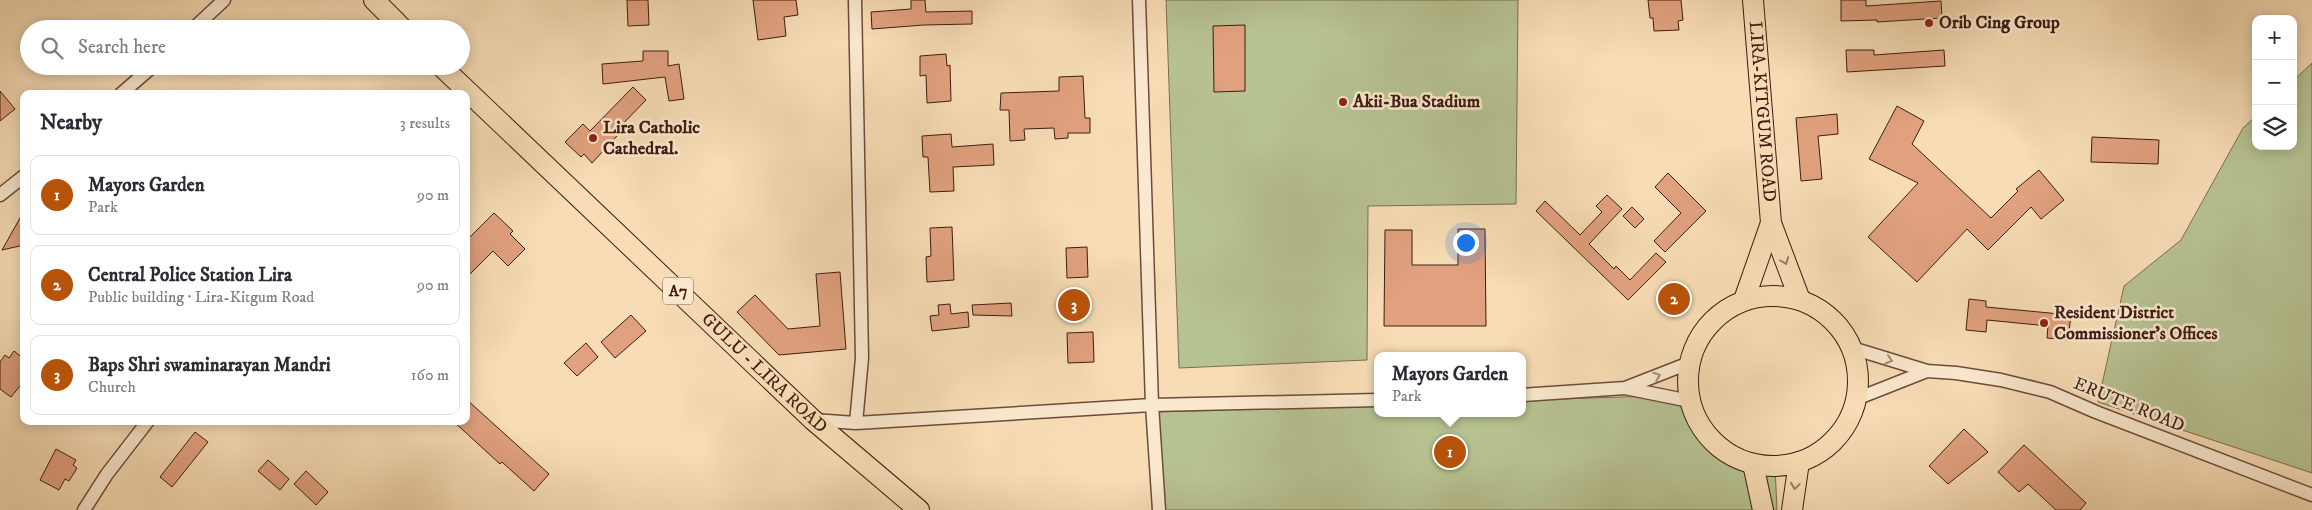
<!DOCTYPE html>
<html lang="en">
<head>
<meta charset="utf-8">
<style>
  body { margin:0; font-family:"IM FELL DW Pica",serif; background:#f2f2f3; color:#2b2b33 }
  .controls { position:absolute; right:15px; top:15px; display:grid; overflow:hidden; border-radius:10px; box-shadow:0 2px 12px #0003 }
  .controls button { width:45px; height:45px; display:grid; place-items:center; padding:0; border:0; border-bottom:1px solid #e1e1e2; background:#fff; color:#2b2b33; font:25px sans-serif }
  .you { position:absolute; left:1465px; top:242px; width:18px; height:18px; margin:-12px; border:4px solid #fff; border-radius:50%; background:#1a73e8; box-shadow:0 0 0 8px #1a73e833 }
  .badge { display:grid; place-items:center; width:32px; height:32px; border-radius:50%; background:#b45309; color:#fff; font-size:16px; font-weight:700 }
  .pin { position:absolute; translate:-50% -50%; border:2px solid #fff; box-shadow:0 1px 5px #0006 }
  .popup { position:absolute; left:1374px; top:352px; width:152px; height:65px; box-sizing:border-box; display:grid; place-content:center; border-radius:10px; background:#fff; filter:drop-shadow(0 1px 4px #0005); font-size:16px; white-space:nowrap; color:#7c7c81 }
  .popup b { font-size:19px; color:#2b2b33 }
  .popup::after { content:''; position:absolute; left:50%; top:100%; margin-left:-10px; border:10px solid transparent; border-top-color:#fff }
  .list { margin:0; padding:0; list-style:none }
  h2 { display:flex; justify-content:space-between; align-items:center; height:65px; margin:0; padding:0 20px; font-size:21px }
  h2 small { font-size:16px; font-weight:400; color:#7c7c81 }
  .list li { display:grid; grid-template-columns:32px 1fr auto; gap:15px; align-items:center; box-sizing:border-box; height:80px; margin:0 10px 10px; padding:0 10px; border:1px solid #e1e1e2; border-radius:10px }
  .list b { display:block; font-size:19px; white-space:nowrap }
  .list p { margin:0; font-size:16px; white-space:nowrap; color:#7c7c81 }
  .list em { font-size:16px; font-style:normal; color:#7c7c81 }
  .icon { flex:none; width:28px; height:28px; fill:none; stroke:currentColor; stroke-width:2; stroke-linecap:round; stroke-linejoin:round }
  .map { position:relative; flex:none; width:2312px; height:510px; overflow:hidden }
  .search { position:absolute; background:#fff; box-shadow:0 2px 12px #0003; left:20px; top:20px; width:450px; height:55px; display:flex; align-items:center; gap:12px; box-sizing:border-box; padding:0 18px; border-radius:28px; color:#7c7c81; font-size:19px }
  .panel { position:absolute; background:#fff; box-shadow:0 2px 12px #0003; left:20px; top:90px; width:450px; height:335px; border-radius:10px }
  .map>svg:first-child { display:block }
</style>
</head>
<body>
<div class="map">
<svg width="2312" height="510" viewBox="0 0 2312 510">
  <rect width="100%" height="100%" fill="#f7dcb5"/>
  <filter id="stains"><feTurbulence type="fractalNoise" baseFrequency=".004" numOctaves="4"/><feColorMatrix values="0 0 0 0 .2 0 0 0 0 .09 0 0 0 0 .02 0 0 0 .5 -.17"/></filter>
  <radialGradient id="worn" r=".72"><stop offset=".6" stop-color="#630" stop-opacity="0"/><stop offset="1" stop-color="#630" stop-opacity=".3"/></radialGradient>
  <!-- green -->
  <path fill="#b7c292" stroke="#7a6f52" d="M1166,0H1518L1516,204L1368,206L1367,360L1179,368Z
    M2312,63V473L2098,402L2124,286L2181,240L2243,128L2256,116V146H2293V81Z
    M1688,395L1708,437L1775,466L1777,510H1164L1155,412L1377,405L1378,413H1522L1523,400Z"/>
  <!-- building -->
  <path fill="#e1a17f" stroke="#3e1c11" d="M627,0H648L649,25L628,26Z
    M753,0H796L798,15L784,17L786,36L758,40Z
    M911,0H925L926,12L972,11V24L924,25L872,29L871,12L911,9Z
    M1648,0H1681L1683,20L1678,21L1679,30L1654,31L1653,18H1650Z
    M1841,0H1866V6L1941,1L1942,18L1877,22V20L1841,21Z
    M1245,25V91L1214,92L1213,26Z
    M1846,50H1874V55L1944,50L1945,66L1847,72Z
    M643,51H668V66L679,64L684,99L669,101L665,77L603,84L602,64L643,61Z
    M946,54L947,66L950,65L951,101L927,103L926,75L920,76V56Z
    M1083,76L1085,118H1090V133H1068V138L1055,139L1054,128L1024,129L1025,140L1010,141L1009,110H1000L1001,93L1059,91V77Z
    M633,87L646,100L614,133L617,136L592,163L584,154L581,157L565,142L583,124L590,131Z
    M0,91L15,109L0,121Z
    M1897,106L1924,121L1912,144L1991,218L2018,191L2016,189L2039,170L2064,200L2041,219L2031,207L1988,250L1967,229L1917,282L1868,237L1918,183L1869,159Z
    M1837,114L1838,134L1818,136L1822,179L1801,181L1796,118Z
    M951,134L952,147L993,144L994,165L953,167L954,191L930,192L928,157H923L922,136Z
    M2092,137L2159,140L2158,164L2091,162Z
    M1668,173L1706,211L1665,252L1654,241L1681,213L1655,187Z
    M1607,195L1622,209L1589,244L1614,269L1616,266L1630,280L1656,253L1666,262L1628,300L1536,211L1545,201L1580,235L1602,212L1596,206Z
    M1632,207L1644,219L1635,228L1623,216Z
    M24,211V245L2,250Z
    M494,213L513,231L510,234L525,249L508,266L493,251L466,278V241Z
    M952,227L954,280L927,282L926,257L931,256L930,228Z
    M1458,229H1485L1486,326H1384L1385,230H1412V265H1458Z
    M1087,247L1088,277L1067,278L1066,248Z
    M840,272L846,349L779,355L737,312L755,295L788,329L820,326L816,274Z
    M1969,299L1986,301V307L2071,315L2068,340L2047,338L2048,326L1987,320L1986,332L1966,330Z
    M1011,303L1012,316L973,315L972,305Z
    M950,304L951,314L968,312L969,327L932,331L930,316L939,315L938,305Z
    M631,315L646,331L615,358L601,342Z
    M1093,332L1094,362L1068,363L1067,333Z
    M586,343L598,357L577,376L564,363Z
    M14,351L24,359V381L11,397L0,389V362L5,355L9,358Z
    M466,399L549,474L534,491L502,462L500,464L453,421H466Z
    M1964,429L1988,452L1948,484L1929,466Z
    M195,432L208,442L172,487L160,477Z
    M2024,445L2086,503L2080,510H2056L2028,484L2019,492L1998,472Z
    M56,449L76,460L73,465L77,468L69,481L65,479L59,490L40,480Z
    M268,460L289,479L280,490L258,471Z
    M306,471L328,492L316,505L294,484Z"/>
  <g fill="none" stroke-linecap="round" stroke-linejoin="round">
    <!-- minor casing -->
    <g stroke="#6c4c3a" stroke-width="15">
      <path id="minor" d="M855,0L862,358L856,423
        M1139,0L1152,405L1159,510
        M193,29L224,0
        M121,94L153,66
        M0,195L24,176
        M1852,348L1927,371L1956,373L2001,380L2050,392L2096,412L2312,495
        M1625,388L1690,401
        M1522,395L1625,388L1689,363
        M1856,399L1927,371
        M813,420L856,423L1152,405L1378,400
        M84,510L107,474L148,421"/>
    </g>
    <!-- primary casing -->
    <g stroke="#3e1c11" stroke-width="22">
      <g id="primary">
        <path d="M374,0L403,29"/>
        <path id="s1" d="M1753,0L1771,223L1800,300"/>
        <path id="s2" d="M441,66L813,420L919,510"/>
        <circle cx="1773" cy="381" r="85"/>
        <path d="M1744,300L1771,223"/>
        <path d="M1753,464L1763,510"/>
        <path d="M1792,510L1799,462"/>
      </g>
    </g>
    <!-- minor -->
    <use href="#minor" stroke="#fae8cf" stroke-width="12"/>
    <!-- primary -->
    <use href="#primary" stroke="#f7dcb5" stroke-width="20"/>
  </g>
  <!-- one-way arrows -->
  <defs><path id="oneway-chevron" d="M-2-3.5L2.5 0L-2 3.5" fill="none" stroke-width="1.6" stroke-linecap="round" stroke-linejoin="round" transform="scale(1.25)"/></defs>
  <g stroke="#9a7c63">
    <use href="#oneway-chevron" transform="translate(1785 261) rotate(69)"/>
    <use href="#oneway-chevron" transform="translate(1795 486) rotate(98)"/>
  </g>
  <g stroke="#a58c7a">
    <use href="#oneway-chevron" transform="translate(1889 360) rotate(17)"/>
    <use href="#oneway-chevron" transform="translate(1657 376) rotate(-21)"/>
  </g>
  <!-- markers -->
  <g fill="#8f2418" stroke="#fae8cf" stroke-width="2">
    <circle cx="1929" cy="23" r="5"/>
    <circle cx="1343" cy="102" r="5"/>
    <circle cx="593" cy="138" r="5"/>
    <circle cx="2044" cy="323" r="5"/>
  </g>
  <g text-anchor="middle" dominant-baseline="central" stroke-width="5" stroke-linejoin="round" paint-order="stroke">
    <!-- shield labels -->
    <rect fill="#fae8cf" stroke="#76594a" stroke-width="1" x="663" y="277.5" width="30" height="27" rx="4"/>
    <g font-size="16" font-weight="bold" fill="#3e1c11">
      <text x="678" y="291">A7</text>
    </g>
    <!-- poi labels -->
    <g font-size="18" font-weight="bold" fill="#3e1c11" stroke="#fae8cf" text-anchor="start">
      <text x="1939" y="23">Orib Cing Group</text>
      <text x="1353" y="102">Akii-Bua Stadium</text>
      <text x="603" y="128">Lira Catholic<tspan x="603" dy="21">Cathedral.</tspan></text>
      <text x="2054" y="313">Resident District<tspan x="2054" dy="21">Commissioner's Offices</tspan></text>
    </g>
    <!-- street labels -->
    <g font-size="18" fill="#3e1c11" stroke="#fae8cf">
      <text stroke="none"><textPath href="#s1" startOffset="112">LIRA-KITGUM ROAD</textPath></text>
      <text stroke="none"><textPath href="#s2" startOffset="446">GULU - LIRA ROAD</textPath></text>
      <text transform="translate(2129 405) rotate(22)">ERUTE ROAD</text>
    </g>
  </g>
  <rect width="100%" height="100%" filter="url(#stains)"/>
  <rect width="100%" height="100%" fill="url(#worn)"/>
</svg>
<div class="controls">
<button>+</button>
<button>−</button>
<button><svg class="icon" aria-label="layers" viewBox="0 0 24 24"><path d="M12 4l9 5-9 5-9-5zM3 14l9 5 9-5"/></svg></button>
</div>
<div class="you"></div>
<div class="pin badge" style="left:1450px;top:452px">1</div>
<div class="popup"><b>Mayors Garden</b>Park</div>
<div class="pin badge" style="left:1674px;top:299px">2</div>
<div class="pin badge" style="left:1074px;top:305px">3</div>
<div class="search"><svg class="icon" aria-label="search" viewBox="0 0 24 24"><circle cx="10" cy="10" r="6"/><path d="M15 15l6 6"/></svg>Search here</div>
<section class="panel">
<h2>Nearby<small>3 results</small></h2>
<ul class="list">
<li><span class="badge">1</span><div><b>Mayors Garden</b><p>Park</p></div><em>90 m</em></li>
<li><span class="badge">2</span><div><b>Central Police Station Lira</b><p>Public building · Lira-Kitgum Road</p></div><em>90 m</em></li>
<li><span class="badge">3</span><div><b>Baps Shri swaminarayan Mandri</b><p>Church</p></div><em>160 m</em></li>
</ul>
</section>
</div>
</body>
</html>
